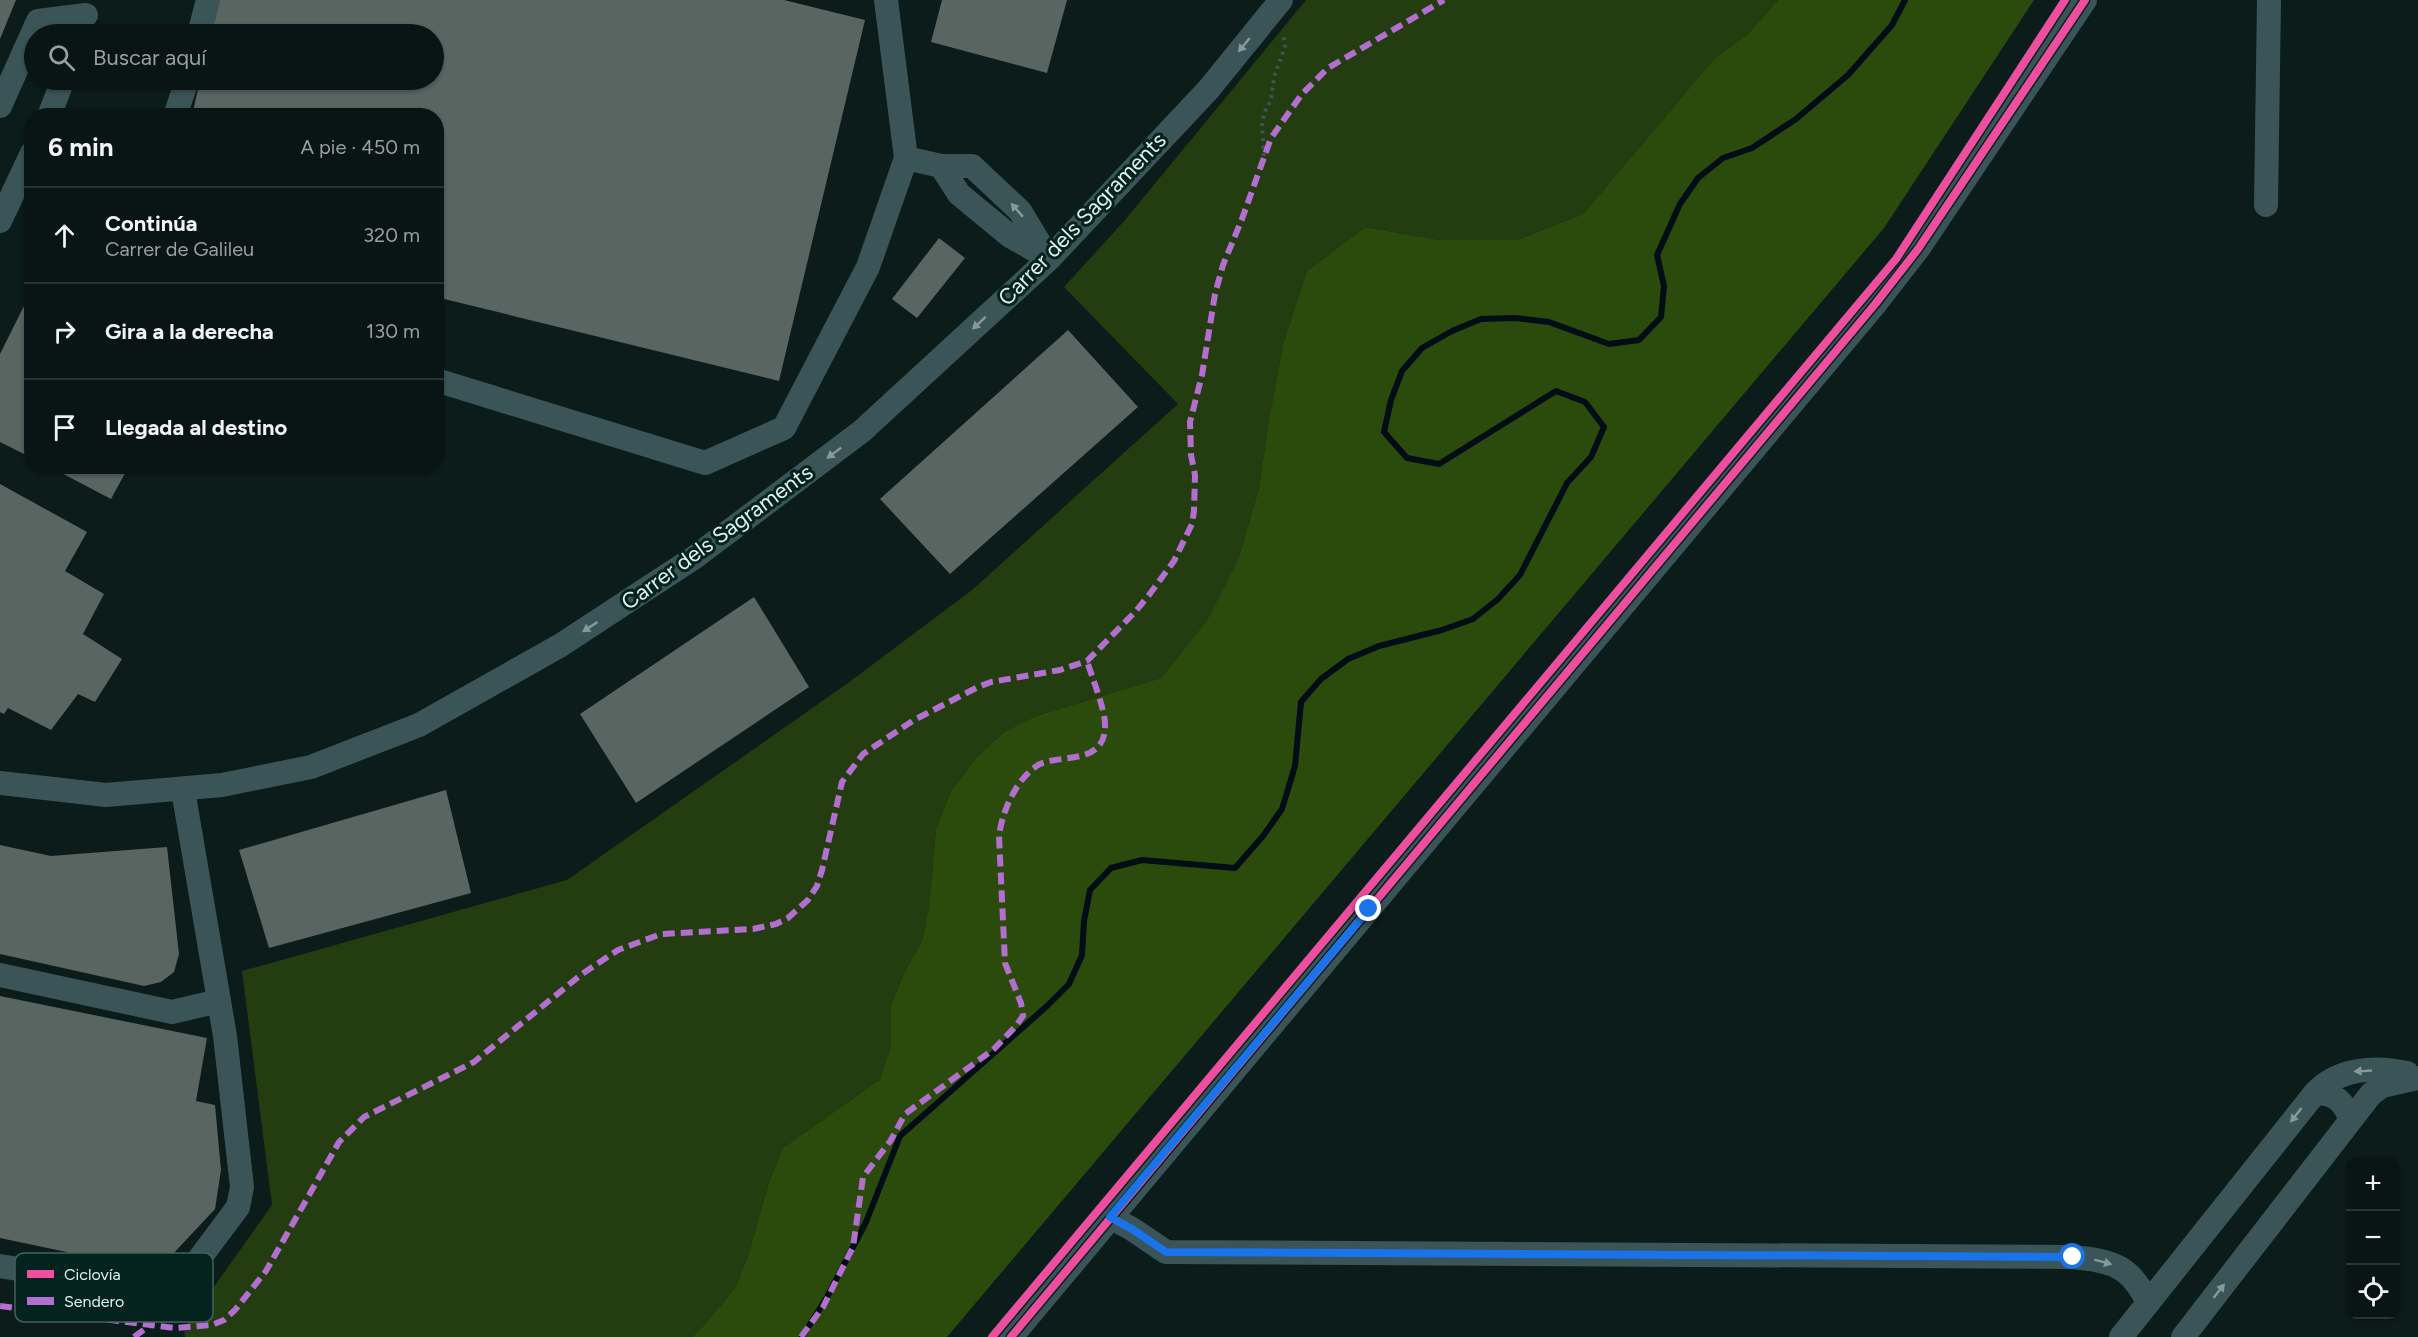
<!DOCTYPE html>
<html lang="es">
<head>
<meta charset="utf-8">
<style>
  body { margin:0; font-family:Figtree,sans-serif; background:#111e1d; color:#f1f3f6 }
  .controls { position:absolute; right:18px; bottom:18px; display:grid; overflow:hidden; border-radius:12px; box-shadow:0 2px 4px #0004 }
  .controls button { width:54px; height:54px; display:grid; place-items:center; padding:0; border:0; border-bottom:2px solid #293434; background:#081514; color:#f1f3f6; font:30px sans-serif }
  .stop { position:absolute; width:18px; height:18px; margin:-14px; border:4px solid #1a73e8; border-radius:50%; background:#fff }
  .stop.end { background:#1a73e8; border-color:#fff; box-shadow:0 2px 6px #0008 }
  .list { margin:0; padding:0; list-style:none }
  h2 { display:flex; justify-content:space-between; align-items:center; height:78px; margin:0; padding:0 24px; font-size:26px }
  h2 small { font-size:20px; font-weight:400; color:#989fa0 }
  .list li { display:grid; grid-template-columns:39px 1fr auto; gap:18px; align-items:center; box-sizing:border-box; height:96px; padding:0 24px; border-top:2px solid #293434 }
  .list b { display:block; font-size:22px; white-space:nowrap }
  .list p { margin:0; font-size:20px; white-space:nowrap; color:#989fa0 }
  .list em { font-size:20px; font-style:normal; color:#989fa0 }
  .icon { flex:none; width:33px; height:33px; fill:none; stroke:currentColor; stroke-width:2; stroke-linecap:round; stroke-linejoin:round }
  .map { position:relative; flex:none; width:2418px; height:1337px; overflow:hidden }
  .search { position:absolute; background:#081514; box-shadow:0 2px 4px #0004; left:24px; top:24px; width:420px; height:66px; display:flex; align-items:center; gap:15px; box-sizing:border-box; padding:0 21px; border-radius:33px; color:#989fa0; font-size:22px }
  .panel { position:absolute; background:#081514; box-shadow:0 2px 4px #0004; left:24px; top:108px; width:420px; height:366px; border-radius:24px }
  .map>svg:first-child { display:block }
</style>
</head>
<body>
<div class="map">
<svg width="2418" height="1337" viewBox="0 0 2418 1337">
  <rect width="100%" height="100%" fill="#0b1c1a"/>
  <!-- green -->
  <path fill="#233c10" d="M1306,0H1778L1748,34L1714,59L1583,214L1518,240H1439L1365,227L1307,271L1283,344L1269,419L1259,488L1239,557L1207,620L1161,678L1036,716L1004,732L975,759L951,791L936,828L929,906L922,941L905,971L891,1006V1046L880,1079L783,1148L769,1182L748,1256L735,1288L705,1324L692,1337H185L184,1329L272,1205L242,971L567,880L848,683L972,590L1178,404L1064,287L1125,220Z"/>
  <!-- forest -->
  <path fill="#2b4b0d" d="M1778,0H2034L1884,228L947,1337H692L705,1324L735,1288L748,1256L769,1182L783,1148L880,1079L891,1046V1006L905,971L922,941L929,906L936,828L951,791L975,759L1004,732L1036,716L1161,678L1207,620L1239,557L1259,488L1269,419L1283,344L1307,271L1365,227L1439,240H1518L1583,214L1714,59L1748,34Z"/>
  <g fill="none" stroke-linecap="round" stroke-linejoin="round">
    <!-- stream -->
    <path stroke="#010c17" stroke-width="6" d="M802,1337L827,1297L866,1222L900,1136L1047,1006L1069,984L1082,955L1084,921L1090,890L1111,868L1142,860L1235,868L1263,836L1282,809L1295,766L1301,702L1321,679L1348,659L1379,646L1442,630L1473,619L1498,599L1520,575L1567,483L1591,457L1604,427L1585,402L1556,391L1439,464L1407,458L1384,432L1391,400L1402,371L1422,348L1452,331L1481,319L1515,318L1549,322L1609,344L1639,340L1661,317L1664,286L1657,255L1680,204L1698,178L1723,158L1752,148L1796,119L1848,75L1892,25L1905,0"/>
  </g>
  <!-- building -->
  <path fill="#596561" d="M0,0H16L0,39Z
    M220,0H784L865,20L779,381L436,297V116H192L200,80H434V34H211Z
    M942,0H1067L1047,73L931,42Z
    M939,238L965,258L917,318L892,299Z
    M32,290V458L0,442V354Z
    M1068,330L1138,407L950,574L880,499Z
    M48,466H129L111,499Z
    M0,484L87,532L65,571L104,594L83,634L122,659L95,702L78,694L51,730L8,708L4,714L0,712Z
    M754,597L809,687L636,803L580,714Z
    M446,790L471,893L269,948L239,850Z
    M0,845L51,856L167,847L179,954L174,972L161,982L144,986L0,954Z
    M0,996L207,1038L196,1101L215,1105L221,1170L215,1209L157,1271L0,1238Z"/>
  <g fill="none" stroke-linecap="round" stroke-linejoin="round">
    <!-- path -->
    <path stroke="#3e5354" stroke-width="4" stroke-dasharray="3 4.5" stroke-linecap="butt" d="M1264,156L1262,124L1264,113L1271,100L1274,77L1285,47L1283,33"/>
    <!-- minor -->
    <path stroke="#3a5457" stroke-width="24" d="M199,34L208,0
      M0,106L38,21L86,15
      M49,116L63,80
      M175,116L187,80
      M906,158L941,166H972L1020,211L1049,259
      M941,166L959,194L1010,236L1047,257
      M2266,205L2269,0
      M0,221L32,153
      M436,380L705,463L784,428L868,267L906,158L886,0
      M0,783L106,795L222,785L311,767L419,725L561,645L695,557L862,431L1049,259L1208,90L1281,0
      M0,975L172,1012L219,1001
      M2315,1093C2338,1068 2375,1066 2407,1073
      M1110,1217L1132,1229L1166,1252L2073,1257C2113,1261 2131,1266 2148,1303
      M0,1266L146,1289C162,1290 173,1291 185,1278L238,1207L242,1187L225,1036L183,790
      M1011,1337L1876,303L1918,249L2085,0
      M2121,1337L2315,1093C2335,1093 2345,1102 2350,1120
      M2183,1337L2371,1094L2382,1086L2418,1078"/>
    <!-- quiet -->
    <path stroke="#b36fd0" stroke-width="6" stroke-dasharray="12 6" stroke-linecap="butt" d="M0,1306L174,1328L212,1325L224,1320L235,1310L266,1271L339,1142L364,1117L474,1062L582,974L618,950L661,934L753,929L776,924L788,918L808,900L817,886L822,870L842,782L863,754L914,720L978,687L991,682L1060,670L1087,661L1135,612L1149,595L1174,561L1192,524L1194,511L1195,475L1191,455L1190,422L1202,375L1215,294L1223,265L1242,219L1271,138L1302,94L1328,68L1444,0
      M134,1337L149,1326
      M801,1337L823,1307L853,1247L863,1177L891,1140L905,1114L994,1049L1015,1027L1023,1016L1021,1003L1005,963L999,836C1002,812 1016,779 1038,765C1060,753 1107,767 1105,723C1104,707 1092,677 1087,661"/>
    <!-- cycleway casing -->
    <g stroke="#04231f" stroke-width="11">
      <path id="cycleway" d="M992,1337L1896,259L2065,0
        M1011,1337L1876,303L1918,249L2085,0"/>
    </g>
    <!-- cycleway -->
    <use href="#cycleway" stroke="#ef4d9e" stroke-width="8"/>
  </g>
  <!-- one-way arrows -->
  <defs><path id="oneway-solid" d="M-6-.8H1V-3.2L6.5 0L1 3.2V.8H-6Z" transform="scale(1.5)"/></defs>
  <g fill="#859b9b">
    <use href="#oneway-solid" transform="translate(1244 45) rotate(129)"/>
    <use href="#oneway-solid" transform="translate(1017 210) rotate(-131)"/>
    <use href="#oneway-solid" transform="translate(979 323) rotate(137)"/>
    <use href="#oneway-solid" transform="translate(834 453) rotate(143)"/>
    <use href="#oneway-solid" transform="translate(590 627) rotate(147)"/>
    <use href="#oneway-solid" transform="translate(2363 1071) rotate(177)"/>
    <use href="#oneway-solid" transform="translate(2296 1115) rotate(128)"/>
    <use href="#oneway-solid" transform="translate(2103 1262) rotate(15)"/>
    <use href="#oneway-solid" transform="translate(2219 1291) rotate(-52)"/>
  </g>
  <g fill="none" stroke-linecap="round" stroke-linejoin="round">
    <!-- route -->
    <path stroke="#1a73e8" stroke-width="8" d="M1369,909L1110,1217L1132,1229L1166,1252L2073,1257"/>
  </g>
  <g text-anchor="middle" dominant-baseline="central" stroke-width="6" stroke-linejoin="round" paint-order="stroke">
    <!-- street labels -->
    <g font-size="22" fill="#e0f1ee" stroke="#04231f">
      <text transform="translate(1082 219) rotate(-46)">Carrer dels Sagraments</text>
      <text transform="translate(717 537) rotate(-36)">Carrer dels Sagraments</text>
    </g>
  </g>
  <!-- legend -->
  <rect x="15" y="1253" width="198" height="69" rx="9" fill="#04231f" stroke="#46615d" stroke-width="1.5"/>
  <rect x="27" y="1270" width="27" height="8" fill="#ef4d9e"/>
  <rect x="27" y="1297" width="27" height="8" fill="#b36fd0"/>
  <g font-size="16" fill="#e0f1ee">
    <text x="64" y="1280">Ciclovía</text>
    <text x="64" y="1307">Sendero</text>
  </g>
</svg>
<div class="controls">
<button>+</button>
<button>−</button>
<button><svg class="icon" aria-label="locate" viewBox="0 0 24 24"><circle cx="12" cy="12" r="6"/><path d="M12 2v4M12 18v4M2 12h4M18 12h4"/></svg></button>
</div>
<div class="stop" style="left:2073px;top:1257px"></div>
<div class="stop end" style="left:1369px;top:909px"></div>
<div class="search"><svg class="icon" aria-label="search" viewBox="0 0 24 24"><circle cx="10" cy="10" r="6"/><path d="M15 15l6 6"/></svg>Buscar aquí</div>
<section class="panel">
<h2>6 min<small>A pie · 450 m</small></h2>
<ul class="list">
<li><svg class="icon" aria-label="ahead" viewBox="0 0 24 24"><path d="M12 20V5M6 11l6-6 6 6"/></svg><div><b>Continúa</b><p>Carrer de Galileu</p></div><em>320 m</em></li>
<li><svg class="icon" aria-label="right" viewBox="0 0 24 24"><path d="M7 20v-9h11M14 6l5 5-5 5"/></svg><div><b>Gira a la derecha</b></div><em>130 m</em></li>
<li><svg class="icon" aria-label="arrive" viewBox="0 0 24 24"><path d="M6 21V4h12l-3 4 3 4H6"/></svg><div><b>Llegada al destino</b></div></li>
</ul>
</section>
</div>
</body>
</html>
